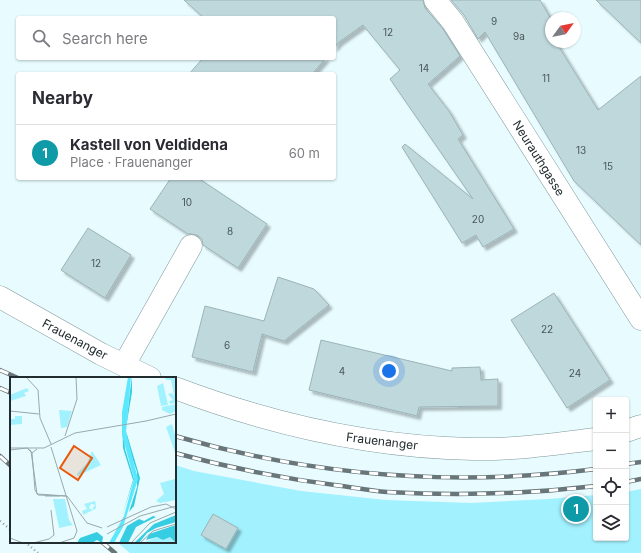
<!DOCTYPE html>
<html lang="en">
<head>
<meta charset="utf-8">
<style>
  body { margin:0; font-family:Inter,sans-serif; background:#f7f7f7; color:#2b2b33 }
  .controls { position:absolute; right:12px; bottom:12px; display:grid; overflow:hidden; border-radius:4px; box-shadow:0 1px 3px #0004 }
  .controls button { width:36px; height:36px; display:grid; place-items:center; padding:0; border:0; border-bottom:1px solid #e1e1e2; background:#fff; color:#2b2b33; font:20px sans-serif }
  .compass { position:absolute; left:545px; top:12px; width:36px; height:36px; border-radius:50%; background:#fff; box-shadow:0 1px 3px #0004; rotate:57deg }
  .you { position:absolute; left:389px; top:371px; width:14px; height:14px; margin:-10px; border:3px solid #fff; border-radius:50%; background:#1a73e8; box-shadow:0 0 0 6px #1a73e833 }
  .badge { display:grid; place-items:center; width:26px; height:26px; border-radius:50%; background:#7c3aed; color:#fff; font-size:13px; font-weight:700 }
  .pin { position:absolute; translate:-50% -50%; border:2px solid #fff; box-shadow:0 1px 4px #0006 }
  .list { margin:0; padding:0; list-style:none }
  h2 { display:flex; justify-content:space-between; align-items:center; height:52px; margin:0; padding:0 16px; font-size:17px }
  h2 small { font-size:13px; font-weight:400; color:#7c7c81 }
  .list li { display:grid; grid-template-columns:26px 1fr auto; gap:12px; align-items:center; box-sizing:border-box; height:56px; padding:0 16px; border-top:1px solid #e1e1e2 }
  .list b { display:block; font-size:15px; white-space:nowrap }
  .list p { margin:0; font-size:13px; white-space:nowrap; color:#7c7c81 }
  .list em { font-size:13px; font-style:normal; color:#7c7c81 }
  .icon { flex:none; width:22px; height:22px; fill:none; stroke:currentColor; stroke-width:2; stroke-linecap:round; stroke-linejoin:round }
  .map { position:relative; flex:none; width:641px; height:553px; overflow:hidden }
  .search { position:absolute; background:#fff; box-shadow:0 1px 3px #0004; left:16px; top:16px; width:320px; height:44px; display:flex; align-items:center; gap:10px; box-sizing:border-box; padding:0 14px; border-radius:4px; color:#7c7c81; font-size:15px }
  .panel { position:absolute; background:#fff; box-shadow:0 1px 3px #0004; left:16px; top:72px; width:320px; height:108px; border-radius:4px }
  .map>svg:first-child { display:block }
</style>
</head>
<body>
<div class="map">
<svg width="641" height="553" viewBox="0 0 641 553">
  <defs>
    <filter id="shadow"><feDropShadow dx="3.5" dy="3.5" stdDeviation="1" flood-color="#0004"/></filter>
  </defs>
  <rect width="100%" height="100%" fill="#e8fcff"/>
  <!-- green -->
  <path fill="#a2f1fe" d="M175,465L194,471L301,491L386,500L471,503L548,499L596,495V538H626V492L641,489V553H130L117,542H175Z"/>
  <!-- building -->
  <path fill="#bfd8dc" stroke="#9bb3b7" filter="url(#shadow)" d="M184,0H423L425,8L443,29L460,56L428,84L449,111L463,135L458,139L514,229L483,247L476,235L462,243L402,147L405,144L473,199L390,79L400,70L363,25L339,42L334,48V18H204Z
    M451,0H540L551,19V42H556L598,110L641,76V245L574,181L485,32L478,39L464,15Z
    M596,0H641V43Z
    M203,58H326L312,74H189Z
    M171,178H198L267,224L238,268L203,245L202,239L197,235L191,234H188L150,209Z
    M88,228L131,255L105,298L61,270Z
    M278,277L314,289L329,305L284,341L262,334L253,372L192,357L205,306L264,321Z
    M554,293L610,380L567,408L511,320Z
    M321,340L452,371V368L480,367L481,380L498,379V406L419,407L417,416L309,390Z
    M213,514L238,528L226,549L201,535Z"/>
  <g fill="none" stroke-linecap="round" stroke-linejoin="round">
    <!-- minor casing -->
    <g stroke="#80979b" stroke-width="23">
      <path id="minor" d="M435,0L453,22L641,319
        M0,297L101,354L150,378
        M124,365L191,246
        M175,388C270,424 371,447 473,449C514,450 555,444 596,439
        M626,431L641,426"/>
    </g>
    <!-- path -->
    <path stroke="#909fa1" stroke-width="2.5" stroke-dasharray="1 3" stroke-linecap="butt" d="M0,521L11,530
      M25,542L38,553"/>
    <!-- minor -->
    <use href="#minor" stroke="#fff" stroke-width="22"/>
    <!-- rail casing -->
    <g stroke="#697679" stroke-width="4.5">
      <path id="rail" d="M0,370L18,378
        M0,388L11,393
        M175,436C312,476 454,487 596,469
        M175,453C230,468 285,479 342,486C356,488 372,491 387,492C456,496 527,494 596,486
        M0,456L11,466
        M626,464L641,462
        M626,482L641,479
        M102,542L115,553"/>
    </g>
    <!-- rail -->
    <use href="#rail" stroke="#fff" stroke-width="3" stroke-dasharray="9" stroke-linecap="butt"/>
  </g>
  <g text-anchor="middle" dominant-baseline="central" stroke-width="3" stroke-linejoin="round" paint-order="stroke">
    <!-- number labels -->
    <g font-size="10" fill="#495659">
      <text x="494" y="21">9</text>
      <text x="388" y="32">12</text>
      <text x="519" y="36">9a</text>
      <text x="424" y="68">14</text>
      <text x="546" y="78">11</text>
      <text x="581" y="150">13</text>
      <text x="608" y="166">15</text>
      <text x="187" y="202">10</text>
      <text x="478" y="219">20</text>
      <text x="230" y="231">8</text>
      <text x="96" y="263">12</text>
      <text x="547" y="329">22</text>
      <text x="227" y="345">6</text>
      <text x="342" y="371">4</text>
      <text x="575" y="373">24</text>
    </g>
    <!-- street labels -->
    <g font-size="12" fill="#222b2d" stroke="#fff">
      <text transform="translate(539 158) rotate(58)">Neurauthgasse</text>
      <text transform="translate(75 339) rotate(28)">Frauenanger</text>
      <text transform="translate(382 441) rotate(7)">Frauenanger</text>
    </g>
  </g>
  <!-- overview -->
  <g transform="translate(10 377)">
    <rect width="166" height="166" fill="#e8fcff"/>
    <path d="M155,0H166V26L160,27L159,24L163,23L158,17L162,16L164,19L161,3H156ZM153,6L158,28L151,29L147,9ZM17,11L19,14L14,16L16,19L0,24V18ZM166,27V34L160,37L152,33V30ZM49,33L62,34L57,50L51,51ZM5,39H12V47L0,48V42H5ZM162,47L166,61V78L156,50ZM82,74L91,88L67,99V97L77,86ZM165,102L166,123L150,126L146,124L154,117L150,106ZM43,122H55L59,143L63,148L49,151ZM85,124L86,128L81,127L79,131L83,133V130L86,128V131L85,132L73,138L72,134L77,132L74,127ZM147,160L153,163L160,160L166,166H133Z" fill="#a2f1fe"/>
    <path d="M122,0V15L116,51L120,14ZM112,35L115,72L124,102L112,139L123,103L113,71ZM116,54L130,101L124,129L119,135L127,110V95L118,69ZM166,138V145L146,151L137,156L129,166H124L144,147ZM143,139L146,140L126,150L118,166H109L117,149L129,142L134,144ZM166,148V166L160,160L153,163L147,160L136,163L139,157ZM87,155L93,160L92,166L87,163L82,166H67L70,161Z" fill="#36cce1"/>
    <path d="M118,0H121L116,55L128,102L113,150L104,166H99L114,139L124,102L112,58V35Z" fill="#5be8fd"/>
    <path fill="none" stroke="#99a8ab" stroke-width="1" d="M16,0L28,13L30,41L41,67M0,34L29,37M55,59L67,22L66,0M41,70L67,154L64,161L49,166M0,71H34L65,56L136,44L166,37M18,72L22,76L27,72M0,73L17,71L21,74L27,117L57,119L77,146L92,151M22,76L25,113L28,118M28,118L56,119M35,119H50M97,150L141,130L156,127L166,132M97,157L130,139L166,129M0,161L13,166M23,166L39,162L44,158L41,133M121,166L140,146L166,135M130,166L143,154L166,147"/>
    <path fill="#e8590c" fill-opacity="0.15" stroke="#e8590c" stroke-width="2" d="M64,69L82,81L68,103L50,91Z"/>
    <rect width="166" height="166" fill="none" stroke="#222b2d" stroke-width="2"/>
  </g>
</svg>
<div class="controls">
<button>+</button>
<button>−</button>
<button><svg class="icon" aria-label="locate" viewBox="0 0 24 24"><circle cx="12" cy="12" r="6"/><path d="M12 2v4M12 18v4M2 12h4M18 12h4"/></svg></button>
<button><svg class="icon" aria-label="layers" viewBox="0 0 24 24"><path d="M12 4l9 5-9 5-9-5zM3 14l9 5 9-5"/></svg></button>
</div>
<svg class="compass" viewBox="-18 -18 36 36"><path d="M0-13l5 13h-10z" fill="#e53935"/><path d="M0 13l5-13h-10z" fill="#7c7c81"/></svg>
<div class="you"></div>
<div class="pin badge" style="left:576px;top:509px;background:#0f9aa8">1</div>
<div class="search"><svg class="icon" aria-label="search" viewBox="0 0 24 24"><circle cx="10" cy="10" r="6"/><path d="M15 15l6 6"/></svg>Search here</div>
<section class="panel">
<h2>Nearby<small></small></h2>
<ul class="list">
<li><span class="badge" style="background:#0f9aa8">1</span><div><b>Kastell von Veldidena</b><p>Place · Frauenanger</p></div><em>60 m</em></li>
</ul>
</section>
</div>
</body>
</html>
